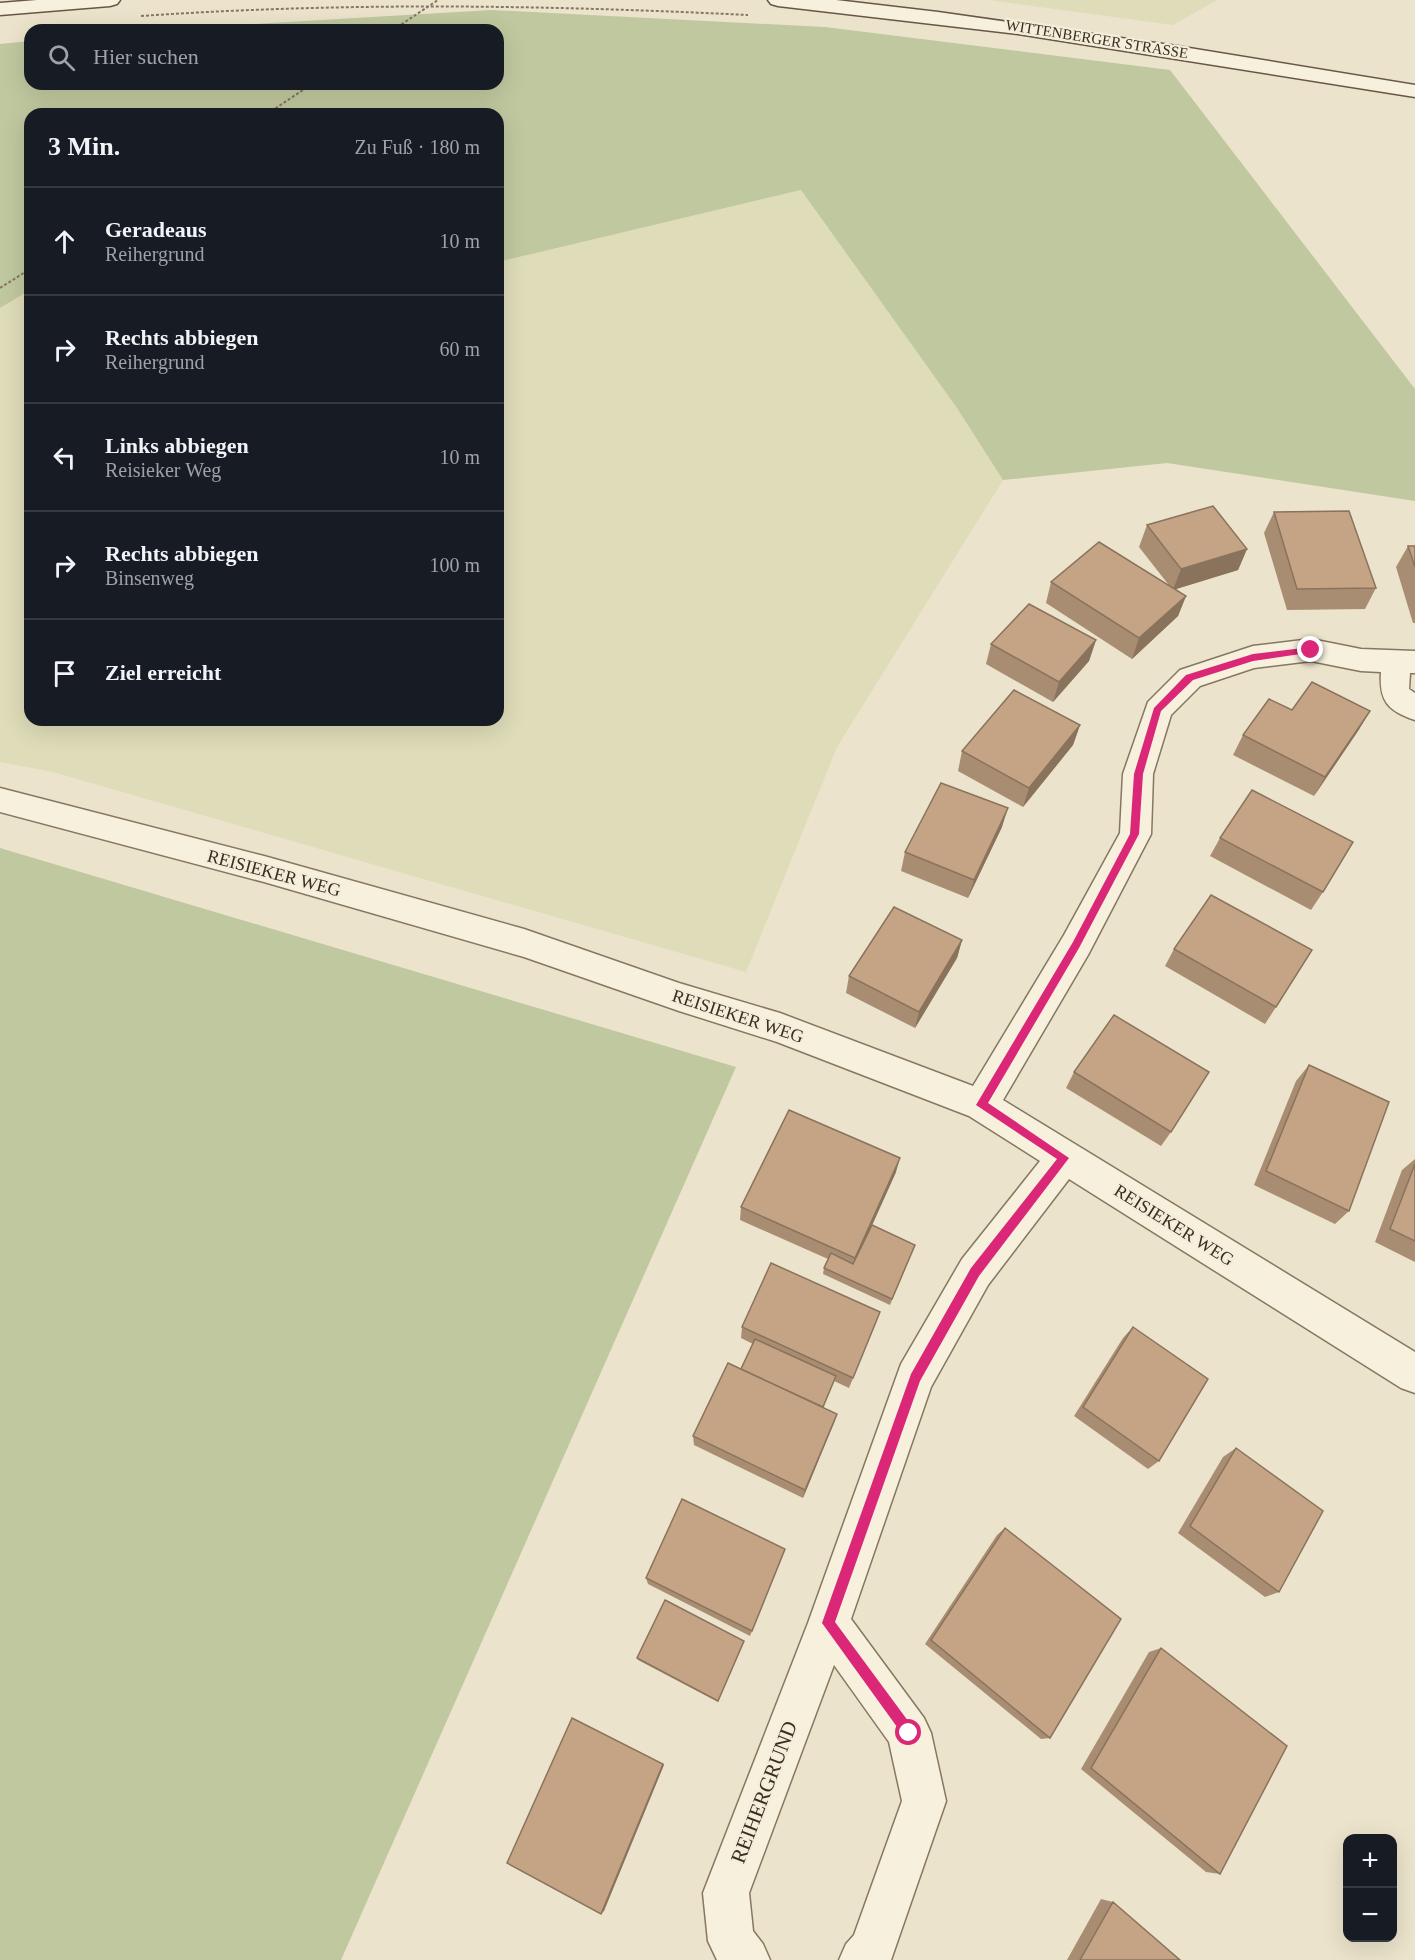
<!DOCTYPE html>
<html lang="de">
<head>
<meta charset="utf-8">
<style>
  body { margin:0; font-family:"Times New Roman",serif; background:#242831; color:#f1f3f6 }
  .controls { position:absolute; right:18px; bottom:18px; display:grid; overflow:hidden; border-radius:12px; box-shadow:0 6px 24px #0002 }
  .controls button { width:54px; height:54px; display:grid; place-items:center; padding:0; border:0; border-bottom:2px solid #363941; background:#171b24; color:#f1f3f6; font:30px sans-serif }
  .stop { position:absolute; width:18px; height:18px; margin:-14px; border:4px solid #db2777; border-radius:50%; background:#fff }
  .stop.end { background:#db2777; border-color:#fff; box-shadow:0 2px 6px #0008 }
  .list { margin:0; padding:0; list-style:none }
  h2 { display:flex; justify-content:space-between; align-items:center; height:78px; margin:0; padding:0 24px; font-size:26px }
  h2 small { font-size:20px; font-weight:400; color:#9ea1a6 }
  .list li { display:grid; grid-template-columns:39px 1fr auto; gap:18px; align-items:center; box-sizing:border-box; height:108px; padding:0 24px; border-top:2px solid #363941 }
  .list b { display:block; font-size:22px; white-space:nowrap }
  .list p { margin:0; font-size:20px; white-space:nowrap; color:#9ea1a6 }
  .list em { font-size:20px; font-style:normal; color:#9ea1a6 }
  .icon { flex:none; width:33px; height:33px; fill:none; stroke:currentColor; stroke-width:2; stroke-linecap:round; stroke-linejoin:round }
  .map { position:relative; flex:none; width:1415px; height:1960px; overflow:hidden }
  .search { position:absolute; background:#171b24; box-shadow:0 6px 24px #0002; left:24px; top:24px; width:480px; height:66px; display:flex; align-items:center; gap:15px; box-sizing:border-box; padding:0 21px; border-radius:18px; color:#9ea1a6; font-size:22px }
  .panel { position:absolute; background:#171b24; box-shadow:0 6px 24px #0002; left:24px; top:108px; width:480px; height:618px; border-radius:18px }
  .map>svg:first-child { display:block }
</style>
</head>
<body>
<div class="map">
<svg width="1415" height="1960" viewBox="0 0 1415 1960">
  <rect width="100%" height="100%" fill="#ebe3cb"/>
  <!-- farmland -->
  <path fill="#dfdcb9" d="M989,0H1217L1173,25Z
    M801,190L957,408L1003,480L837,747L746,972L53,772L0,762V308L30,290V720H498V262Z"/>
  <!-- green -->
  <path fill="#c0c89f" d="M491,10L825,27L1170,70L1415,389V501L1167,463L1003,480L957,408L801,190L498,262V114H30V290L0,308V44L30,41V84H498V30H151Z
    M0,848L736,1067L341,1960H0Z"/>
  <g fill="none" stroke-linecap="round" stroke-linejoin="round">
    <!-- street casing -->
    <g stroke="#867760" stroke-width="3">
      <path id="street" d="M1311,639L1361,649L1415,651V673H1410L1409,689L1415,693V720C1387,711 1379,700 1381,672L1361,671L1311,661L1254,668L1200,686L1171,715L1153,774L1151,834L1088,955L1003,1100L1415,1352V1393L1401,1388L1069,1179L988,1285L931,1387L851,1619L924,1718L931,1733L946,1801L891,1960H839L846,1944L854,1935L902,1801L889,1742L834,1665L749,1893L753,1931L763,1944L770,1960H717L708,1941L703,1893L808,1623L901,1364L962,1259L1040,1161L969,1116L777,1042L679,1011L524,957L264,882L0,812V788L264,856L524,929L679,983L780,1013L973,1086L1064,935L1120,833L1123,774L1148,702L1180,670L1253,646Z"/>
    </g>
    <!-- secondary casing -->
    <g stroke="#685843" stroke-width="3">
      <path id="secondary" d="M37,0H120L117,4L110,6L0,15V3Z
        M768,0H836L938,12L1177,46L1415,85V97L1018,34L778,6L771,4Z"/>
    </g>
    <!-- path -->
    <path stroke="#867760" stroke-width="2" stroke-dasharray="3 2" stroke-linecap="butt" d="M141,16C344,2 545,5 748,15
      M393,30L438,0
      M267,114L312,84
      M0,288L30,269"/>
    <!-- street -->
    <use href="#street" fill="#f6f0dd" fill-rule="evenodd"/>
    <!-- secondary -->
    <use href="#secondary" fill="#f6f0dd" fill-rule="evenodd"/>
  </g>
  <!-- wall -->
  <path fill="#a98d72" d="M1274,512L1376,588L1365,609L1287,610L1264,533Z
    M1147,525L1247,549L1238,570L1176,589L1186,596L1178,616L1132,659L1046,603L1051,582L1168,584L1139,547Z
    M1408,546H1415V623H1413L1396,567Z
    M1096,640L1089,661L1053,702L986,664L991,644Z
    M1292,710L1370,711L1358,731L1314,796L1233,755L1243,735Z
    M1080,725L1073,745L1023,807L958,771L962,751Z
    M1002,827L968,898L901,871L905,852Z
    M1220,838L1323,892L1311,910L1210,856Z
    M962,940L957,958L915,1028L846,993L849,976Z
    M1174,949L1276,1007L1265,1024L1165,966Z
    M1309,1065L1349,1211L1335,1224L1254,1185L1296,1081Z
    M1074,1072L1171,1132L1161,1146L1066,1088Z
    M1415,1159V1262L1375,1242L1402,1170Z
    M896,1172L872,1225L915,1245L890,1305L823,1274L824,1268L828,1259L740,1220L741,1207Z
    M876,1323L849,1388L834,1381L823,1408L837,1414L803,1498L694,1445L693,1436L741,1369L753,1344L741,1338L742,1327Z
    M1133,1327L1159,1461L1148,1469L1074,1416L1123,1338Z
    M1236,1448L1279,1592L1265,1597L1178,1533L1223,1457Z
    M1005,1528L1050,1738L1041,1739L925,1644L997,1535Z
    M783,1555L750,1636L648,1584L646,1578Z
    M744,1641L718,1702L638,1660L637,1658Z
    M1161,1648L1220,1874L1206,1872L1081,1769L1149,1652Z
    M1101,1899L1113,1902L1180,1960H1067Z"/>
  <!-- shaded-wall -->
  <path fill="#8a735d" d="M1247,549L1238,570L1173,590L1181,569Z
    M1186,596L1178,616L1132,659L1139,638Z
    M1096,640L1089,661L1053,702L1059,682Z
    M1370,711L1358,731L1314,796L1325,777Z
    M1080,725L1073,745L1023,807L1029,788Z
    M1008,808L1002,827L968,898L974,880Z
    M962,940L957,958L915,1028L919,1012Z
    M900,1158L896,1172L852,1270L855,1258Z
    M837,1414L834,1423L803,1498L805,1490Z
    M663,1764L664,1765L604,1911L601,1914Z"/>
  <!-- building -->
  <path fill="#c5a485" stroke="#8a735d" stroke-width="1.5" d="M1213,506L1247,549L1181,569L1147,525Z
    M1349,511L1376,588L1297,589L1274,512Z
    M1099,542L1186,596L1139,638L1051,582Z
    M1408,546H1415V567Z
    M1029,604L1096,640L1059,682L991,644Z
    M1312,682L1370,711L1325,777L1243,735L1269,699L1292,710Z
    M1014,690L1080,725L1029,788L962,751Z
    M941,783L1008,808L974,880L905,852Z
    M1252,790L1353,842L1323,892L1220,838Z
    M1211,895L1312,950L1276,1007L1174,949Z
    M894,907L962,940L919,1012L849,976Z
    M1114,1015L1209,1072L1171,1132L1074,1072Z
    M1309,1065L1389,1102L1349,1211L1266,1171Z
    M789,1110L900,1158L855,1258L741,1207Z
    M1415,1164V1241L1390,1229Z
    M872,1225L915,1245L892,1299L824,1268L831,1253L853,1264Z
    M771,1263L880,1312L853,1378L742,1327Z
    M1133,1327L1208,1379L1159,1461L1083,1407Z
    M755,1339L836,1376L823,1407L741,1369Z
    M728,1363L837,1414L805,1490L693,1436Z
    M1236,1448L1323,1511L1279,1592L1190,1526Z
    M682,1499L785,1549L752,1631L646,1578Z
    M1005,1528L1121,1619L1050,1738L931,1640Z
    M665,1600L744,1641L718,1701L637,1658Z
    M1161,1648L1287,1746L1220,1874L1091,1768Z
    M572,1718L663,1764L601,1914L507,1863Z
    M1113,1902L1180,1960H1080Z"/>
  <!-- route -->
  <path fill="#db2777" d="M1311,647L1315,650L1314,652L1253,661L1193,680L1161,711L1143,774L1139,834L1079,948L988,1103L1069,1158L979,1276L920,1381L835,1622L914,1729L916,1733L909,1740L905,1738L822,1623L911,1374L971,1268L1057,1159L976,1105L1073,942L1130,834L1134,774L1154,708L1186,675L1253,654Z"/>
  <g text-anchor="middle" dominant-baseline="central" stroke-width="4.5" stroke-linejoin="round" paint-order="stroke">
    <!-- far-street labels -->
    <g font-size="15" fill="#382e22" stroke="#f3edd9">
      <text transform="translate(1097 39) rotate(9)">WITTENBERGER STRASSE</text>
    </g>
    <!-- street labels -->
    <g font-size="18" fill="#382e22" stroke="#f3edd9">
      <text transform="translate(274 873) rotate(15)">REISIEKER WEG</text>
      <text transform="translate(738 1016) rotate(18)">REISIEKER WEG</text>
      <text transform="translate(1174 1225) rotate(32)">REISIEKER WEG</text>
    </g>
    <!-- near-street labels -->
    <g font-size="21" fill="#382e22" stroke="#f3edd9">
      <text transform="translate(764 1792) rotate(-69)">REIHERGRUND</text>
    </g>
  </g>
</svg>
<div class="controls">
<button>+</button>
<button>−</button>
</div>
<div class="stop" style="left:909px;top:1733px"></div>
<div class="stop end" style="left:1311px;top:650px"></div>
<div class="search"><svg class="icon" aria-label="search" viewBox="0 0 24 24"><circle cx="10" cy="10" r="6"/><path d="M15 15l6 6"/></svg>Hier suchen</div>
<section class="panel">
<h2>3 Min.<small>Zu Fuß · 180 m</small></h2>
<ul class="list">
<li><svg class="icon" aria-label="ahead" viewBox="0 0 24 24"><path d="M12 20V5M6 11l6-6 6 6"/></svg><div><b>Geradeaus</b><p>Reihergrund</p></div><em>10 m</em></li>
<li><svg class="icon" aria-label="right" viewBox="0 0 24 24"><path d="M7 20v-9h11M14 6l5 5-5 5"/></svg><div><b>Rechts abbiegen</b><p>Reihergrund</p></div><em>60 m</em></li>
<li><svg class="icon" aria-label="left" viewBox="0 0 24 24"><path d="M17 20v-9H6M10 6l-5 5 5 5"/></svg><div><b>Links abbiegen</b><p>Reisieker Weg</p></div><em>10 m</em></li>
<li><svg class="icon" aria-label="right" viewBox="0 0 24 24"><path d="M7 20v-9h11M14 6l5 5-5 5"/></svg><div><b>Rechts abbiegen</b><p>Binsenweg</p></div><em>100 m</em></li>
<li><svg class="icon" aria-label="arrive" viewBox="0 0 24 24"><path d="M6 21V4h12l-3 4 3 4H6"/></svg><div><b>Ziel erreicht</b></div></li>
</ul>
</section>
</div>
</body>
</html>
